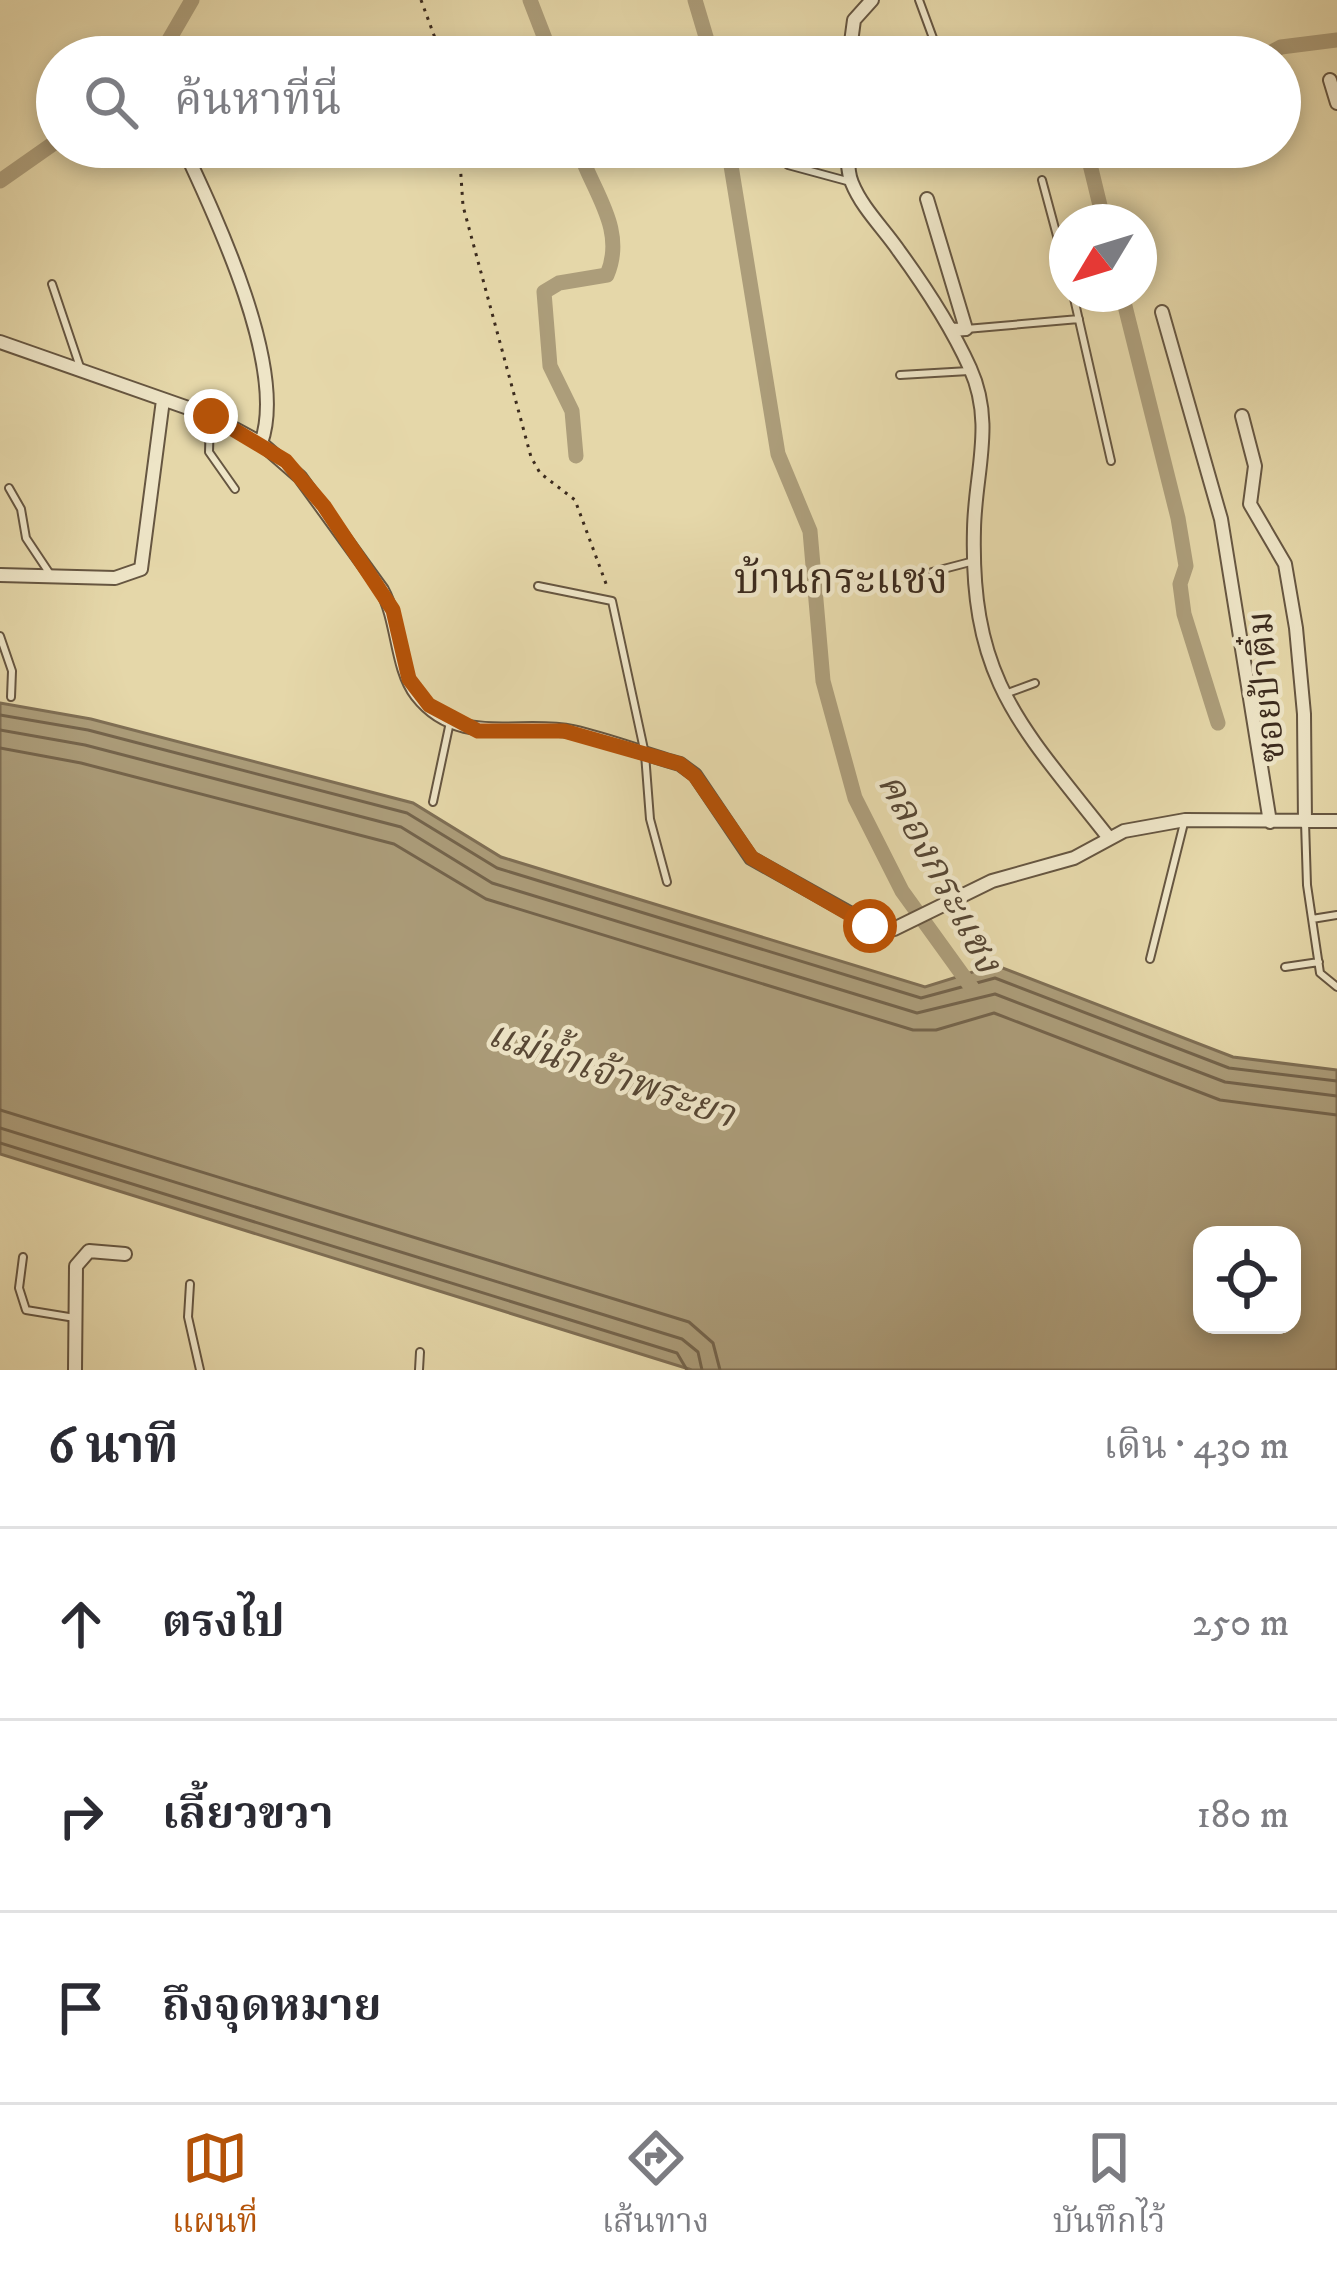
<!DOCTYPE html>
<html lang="th">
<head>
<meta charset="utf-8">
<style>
  body { margin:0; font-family:"IM FELL DW Pica","Noto Serif Thai",serif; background:#f2f2f3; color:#2b2b33 }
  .controls { position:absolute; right:36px; bottom:36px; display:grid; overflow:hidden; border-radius:24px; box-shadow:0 6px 18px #0003 }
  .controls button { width:108px; height:108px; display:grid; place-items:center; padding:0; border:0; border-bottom:3px solid #e1e1e2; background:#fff; color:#2b2b33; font:60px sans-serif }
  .compass { position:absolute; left:1049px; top:204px; width:108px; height:108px; border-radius:50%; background:#fff; box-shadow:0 6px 18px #0003; rotate:232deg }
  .stop { position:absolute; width:36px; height:36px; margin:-27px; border:9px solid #b45309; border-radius:50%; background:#fff }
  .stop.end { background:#b45309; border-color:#fff; box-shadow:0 3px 12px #0008 }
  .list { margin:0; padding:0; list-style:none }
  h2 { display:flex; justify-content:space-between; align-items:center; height:156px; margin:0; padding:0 48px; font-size:51px }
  h2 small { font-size:39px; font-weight:400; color:#7c7c81 }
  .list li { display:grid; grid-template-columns:78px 1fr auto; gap:36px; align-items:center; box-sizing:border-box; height:192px; padding:0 48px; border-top:3px solid #e1e1e2 }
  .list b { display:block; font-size:45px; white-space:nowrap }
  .list em { font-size:39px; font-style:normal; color:#7c7c81 }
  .icon { flex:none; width:66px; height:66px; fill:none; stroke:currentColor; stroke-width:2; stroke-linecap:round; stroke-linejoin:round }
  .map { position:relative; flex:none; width:1337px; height:1370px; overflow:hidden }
  .search { position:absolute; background:#fff; box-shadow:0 6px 18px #0003; left:36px; right:36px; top:36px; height:132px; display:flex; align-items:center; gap:30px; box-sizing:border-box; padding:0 42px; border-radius:66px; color:#7c7c81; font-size:45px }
  .sheet { height:732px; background:#fff }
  nav { display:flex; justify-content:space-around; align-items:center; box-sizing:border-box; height:168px; border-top:3px solid #e1e1e2; background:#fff; font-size:33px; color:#7c7c81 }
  nav a { display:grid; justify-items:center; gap:6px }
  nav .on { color:#b45309 }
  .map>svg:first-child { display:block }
</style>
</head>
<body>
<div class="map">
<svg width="1337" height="1370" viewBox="0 0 1337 1370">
  <rect width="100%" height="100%" fill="#e5d7a9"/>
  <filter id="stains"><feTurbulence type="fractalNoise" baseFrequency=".00167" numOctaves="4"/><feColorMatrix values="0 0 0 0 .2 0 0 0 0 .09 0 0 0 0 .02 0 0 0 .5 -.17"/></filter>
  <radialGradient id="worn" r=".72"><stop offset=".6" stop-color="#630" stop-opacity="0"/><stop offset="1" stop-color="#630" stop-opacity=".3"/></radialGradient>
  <!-- water -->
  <path fill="#ac9d7a" stroke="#7f6f55" stroke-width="3" fill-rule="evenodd" d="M0,703L91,719L413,803L501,857L925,987L995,965L1233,1057L1337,1070V1370H692L0,1154ZM1202,1235H1292V1325H1202Z"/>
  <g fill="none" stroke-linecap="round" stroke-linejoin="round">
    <!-- shore -->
    <path stroke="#74644c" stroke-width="3" d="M0,715L88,730L407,813L497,868L921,998L995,978L1229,1068L1337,1081
      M0,730L85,745L401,827L492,883L917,1013L995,994L1225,1082L1337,1096
      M0,748L81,763L394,844L486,899L913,1030H936L994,1013L1220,1100L1337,1115
      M0,1110L689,1322L713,1343L720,1370
      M0,1128L682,1339L698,1352L702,1370
      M0,1143L677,1353L687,1370"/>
    <!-- canal -->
    <path stroke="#ac9d7a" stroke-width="15" d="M530,0L552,57
      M695,0L712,57
      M159,57L192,0
      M1262,57L1281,47L1337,40
      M728,147L778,454L810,531L823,681L855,798L902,891L972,988
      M887,147L924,157L959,147
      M1081,147L1087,152L1104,222
      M0,181L57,141
      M1122,294L1178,518L1186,566L1180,584L1184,614L1218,723
      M576,456L572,411L550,366L544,292L559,283L607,275C627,228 591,190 578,147"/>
    <!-- service casing -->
    <g stroke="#665641" stroke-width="10">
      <path id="service" d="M919,0L940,57
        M766,147L788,165L847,181
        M1042,180L1067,273
        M52,284L80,367
        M1073,294L1111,461
        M966,329L1079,319
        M900,375L969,371
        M210,419L209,452L235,489
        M9,488L21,509L26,538L50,574
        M932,572L974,561
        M538,586L612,601L645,754L650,819L667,882
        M0,636L12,671L11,697
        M1005,694L1035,683
        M433,802L450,722
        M1305,822L1307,885L1320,973L1337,987
        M1312,919L1337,915
        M1150,959L1184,823
        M1285,967L1319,962
        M23,1257L19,1288L26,1310L75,1318
        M190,1284L188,1317L200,1370
        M419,1370L420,1352"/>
    </g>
    <!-- minor casing -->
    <g stroke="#665641" stroke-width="16">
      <path id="minor" d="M849,57L854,20L872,0
        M1330,80L1337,103
        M183,147C216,217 288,369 261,443
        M848,147C848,159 847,172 852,183C862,208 884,229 899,251C926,288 951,326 970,368C995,423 975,472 974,529C970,681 1021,726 1109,838
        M927,199L966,329L951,330
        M1162,312L1221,519L1270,822
        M0,342L211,416L261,443L300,477L382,590C399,621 396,667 417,695C458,748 520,721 573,732C609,740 644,754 680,764L695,775L751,858L880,930L894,929L992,881L1074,858L1124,831L1185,820L1337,821
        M1242,416L1255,466L1250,504L1285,564L1296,628L1304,714L1305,822
        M0,575L115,578L141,569L163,400
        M75,1370L76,1266L89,1251L125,1254"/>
    </g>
    <!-- path -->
    <path stroke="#3c2b1e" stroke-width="3" stroke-dasharray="3 6" stroke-linecap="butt" d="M421,0L442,57
      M459,147L463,206L531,457L540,473L575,500L608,589"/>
    <!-- service -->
    <use href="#service" stroke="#eee5c7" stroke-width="6"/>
    <!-- minor -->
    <use href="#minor" stroke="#eee5c7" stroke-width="12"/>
  </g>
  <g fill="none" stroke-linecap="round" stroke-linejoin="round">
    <!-- route -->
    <path stroke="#b45309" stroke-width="15" d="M211,416L286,461L324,506L393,610L409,679L429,705L478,731H564L680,764L695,776L752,858L870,926"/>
  </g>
  <g text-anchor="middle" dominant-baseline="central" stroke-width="9" stroke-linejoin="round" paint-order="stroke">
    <!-- street labels -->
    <g font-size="36" fill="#3c2b1e" stroke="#eee5c7">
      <text transform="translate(1267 687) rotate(-95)">ซอยป้าติ๋ม</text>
    </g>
    <!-- water labels -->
    <g font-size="39" font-style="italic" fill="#584835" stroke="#eee5c7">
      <text transform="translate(939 873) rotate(62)">คลองกระแชง</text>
      <text transform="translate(611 1075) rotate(19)">แม่น้ำเจ้าพระยา</text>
    </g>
    <!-- quarter labels -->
    <g font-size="42" fill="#3c2b1e" stroke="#eee5c7">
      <text x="841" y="581">บ้านกระแชง</text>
    </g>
  </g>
  <rect width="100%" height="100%" filter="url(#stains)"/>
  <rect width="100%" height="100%" fill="url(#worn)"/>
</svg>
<div class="controls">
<button><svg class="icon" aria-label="locate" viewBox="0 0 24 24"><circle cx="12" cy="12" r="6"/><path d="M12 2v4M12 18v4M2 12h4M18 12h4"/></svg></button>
</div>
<svg class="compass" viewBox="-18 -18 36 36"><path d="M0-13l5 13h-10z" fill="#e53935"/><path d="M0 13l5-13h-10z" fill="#7c7c81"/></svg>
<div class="stop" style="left:870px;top:926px"></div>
<div class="stop end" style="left:211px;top:416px"></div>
<div class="search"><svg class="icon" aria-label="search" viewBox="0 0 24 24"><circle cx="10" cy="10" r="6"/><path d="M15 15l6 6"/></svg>ค้นหาที่นี่</div>
</div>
<section class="sheet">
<h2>6 นาที<small>เดิน · 430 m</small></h2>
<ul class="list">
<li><svg class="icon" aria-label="ahead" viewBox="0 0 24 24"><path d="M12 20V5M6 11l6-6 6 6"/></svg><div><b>ตรงไป</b></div><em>250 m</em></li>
<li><svg class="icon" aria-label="right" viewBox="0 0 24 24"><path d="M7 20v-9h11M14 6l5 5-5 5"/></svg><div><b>เลี้ยวขวา</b></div><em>180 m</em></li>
<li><svg class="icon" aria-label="arrive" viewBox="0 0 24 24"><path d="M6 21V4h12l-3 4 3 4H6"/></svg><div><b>ถึงจุดหมาย</b></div></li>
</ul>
</section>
<nav>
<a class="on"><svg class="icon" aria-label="map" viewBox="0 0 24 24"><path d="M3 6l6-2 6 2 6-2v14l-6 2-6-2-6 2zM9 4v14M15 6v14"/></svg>แผนที่</a>
<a><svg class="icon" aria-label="directions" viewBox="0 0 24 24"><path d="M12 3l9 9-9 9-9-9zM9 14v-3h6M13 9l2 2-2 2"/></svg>เส้นทาง</a>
<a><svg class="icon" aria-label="saved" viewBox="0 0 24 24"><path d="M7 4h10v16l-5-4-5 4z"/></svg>บันทึกไว้</a>
</nav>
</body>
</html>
